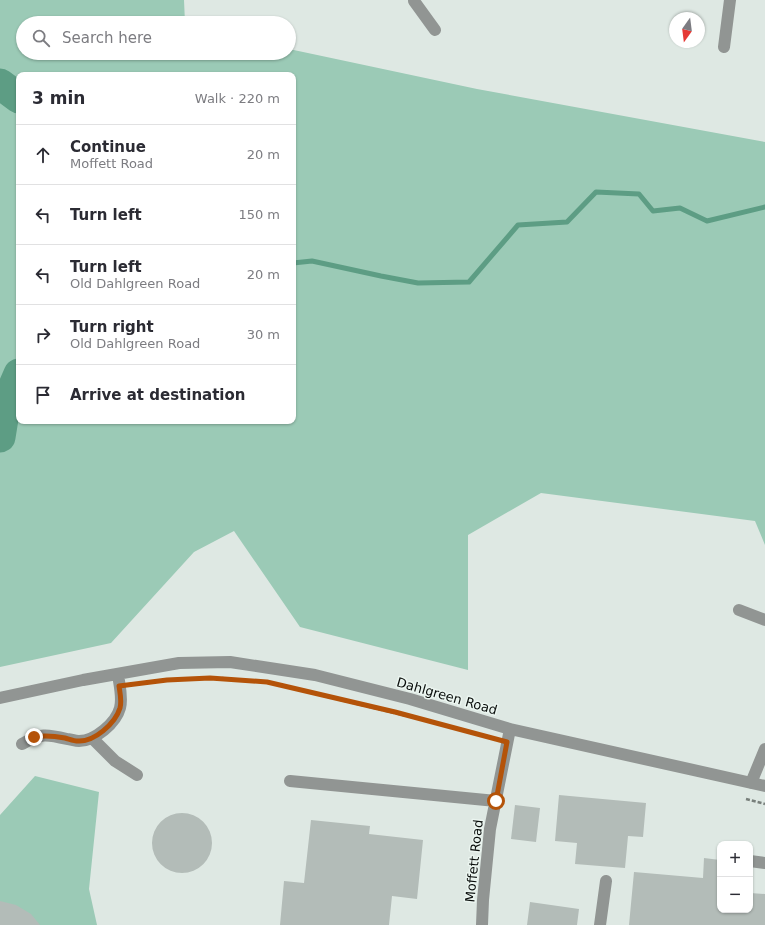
<!DOCTYPE html>
<html lang="en">
<head>
<meta charset="utf-8">
<style>
  body { margin:0; font-family:"DejaVu Sans",sans-serif; background:#f7f7f7; color:#2b2b33 }
  .controls { position:absolute; right:12px; bottom:12px; display:grid; overflow:hidden; border-radius:8px; box-shadow:0 1px 3px #0004 }
  .controls button { width:36px; height:36px; display:grid; place-items:center; padding:0; border:0; border-bottom:1px solid #e1e1e2; background:#fff; color:#2b2b33; font:20px sans-serif }
  .compass { position:absolute; left:669px; top:12px; width:36px; height:36px; border-radius:50%; background:#fff; box-shadow:0 1px 3px #0004; rotate:194deg }
  .stop { position:absolute; width:12px; height:12px; margin:-9px; border:3px solid #b45309; border-radius:50%; background:#fff }
  .stop.end { background:#b45309; border-color:#fff; box-shadow:0 1px 4px #0008 }
  .list { margin:0; padding:0; list-style:none }
  h2 { display:flex; justify-content:space-between; align-items:center; height:52px; margin:0; padding:0 16px; font-size:17px }
  h2 small { font-size:13px; font-weight:400; color:#7c7c81 }
  .list li { display:grid; grid-template-columns:26px 1fr auto; gap:12px; align-items:center; box-sizing:border-box; height:60px; padding:0 16px; border-top:1px solid #e1e1e2 }
  .list b { display:block; font-size:15px; white-space:nowrap }
  .list p { margin:0; font-size:13px; white-space:nowrap; color:#7c7c81 }
  .list em { font-size:13px; font-style:normal; color:#7c7c81 }
  .icon { flex:none; width:22px; height:22px; fill:none; stroke:currentColor; stroke-width:2; stroke-linecap:round; stroke-linejoin:round }
  .map { position:relative; flex:none; width:765px; height:925px; overflow:hidden }
  .search { position:absolute; background:#fff; box-shadow:0 1px 3px #0004; left:16px; top:16px; width:280px; height:44px; display:flex; align-items:center; gap:10px; box-sizing:border-box; padding:0 14px; border-radius:22px; color:#7c7c81; font-size:15px }
  .panel { position:absolute; background:#fff; box-shadow:0 1px 3px #0004; left:16px; top:72px; width:280px; height:352px; border-radius:8px }
  .map>svg:first-child { display:block }
</style>
</head>
<body>
<div class="map">
<svg width="765" height="925" viewBox="0 0 765 925">
  <rect width="100%" height="100%" fill="#dee8e3"/>
  <!-- green -->
  <path fill="#9bcab6" fill-rule="evenodd" d="M0,0H184L185,23H23V53H289V49L477,89L765,142V545L755,521L541,493L468,535V670L300,627L234,531L194,552L111,643L0,667ZM19,75H293V421H19Z
    M35,776L99,792L89,889L97,925H0V815Z"/>
  <g fill="none" stroke-linecap="round" stroke-linejoin="round">
    <!-- stream -->
    <path stroke="#5d9d84" stroke-width="5" d="M293,263L312,261L381,276L418,283L469,282L518,225L567,222L596,192L639,194L653,211L680,208L707,221L765,207"/>
    <!-- river -->
    <path stroke="#5d9d84" stroke-width="31" d="M0,84L19,98
      M0,437L5,406L19,374"/>
  </g>
  <!-- building -->
  <path fill="#b3bcb8" d="M559,795L646,803L643,837L628,836L625,868L575,864L577,843L555,841Z
    M515,805L540,808L536,842L511,839Z
    M152 843a30 30 0 1 1 60 0a30 30 0 1 1-60 0Z
    M311,820L370,826L369,834L423,840L417,899L392,896L389,925H280L284,881L304,883Z
    M704,858L720,860L718,881H720V910H750V893L765,894V925H629L634,872L703,878Z
    M0,901L16,905L31,914L40,925H0Z
    M530,902L579,909L577,925H527Z"/>
  <g fill="none" stroke-linecap="round" stroke-linejoin="round">
    <!-- path -->
    <path stroke="#787f7b" stroke-width="2.5" stroke-dasharray="4 2" stroke-linecap="butt" d="M222,678L237,680
      M291,688L415,718
      M746,799L765,804"/>
    <!-- minor -->
    <path stroke="#919593" stroke-width="12" d="M414,0V1L435,30
      M724,47L730,0
      M739,610L765,620
      M0,698L83,680L179,663L230,662L315,675L410,699L510,729L765,786
      M92,738L115,761L137,775
      M22,744C41,733 46,734 67,739C70,739 75,741 79,741C95,741 116,723 120,708C123,697 119,684 118,674
      M290,781L496,801
      M751,783L765,749
      M750,861L765,863
      M482,925L483,900L490,829L510,729
      M600,925L606,881"/>
  </g>
  <g fill="none" stroke-linecap="round" stroke-linejoin="round">
    <!-- route -->
    <path stroke="#b45309" stroke-width="5" d="M34,737C45,735 54,736 65,738C69,739 74,741 78,741C94,742 115,724 120,708C122,701 120,693 119,686L167,680L210,678L267,682L395,712L507,742L496,801"/>
  </g>
  <g text-anchor="middle" dominant-baseline="central" stroke-width="3" stroke-linejoin="round" paint-order="stroke">
    <!-- street labels -->
    <g font-size="13" fill="#090d0b" stroke="#ebf5f0">
      <text transform="translate(447 696) rotate(16)">Dahlgreen Road</text>
      <text transform="translate(474 861) rotate(-84)">Moffett Road</text>
    </g>
  </g>
</svg>
<div class="controls">
<button>+</button>
<button>−</button>
</div>
<svg class="compass" viewBox="-18 -18 36 36"><path d="M0-13l5 13h-10z" fill="#e53935"/><path d="M0 13l5-13h-10z" fill="#7c7c81"/></svg>
<div class="stop" style="left:496px;top:801px"></div>
<div class="stop end" style="left:34px;top:737px"></div>
<div class="search"><svg class="icon" aria-label="search" viewBox="0 0 24 24"><circle cx="10" cy="10" r="6"/><path d="M15 15l6 6"/></svg>Search here</div>
<section class="panel">
<h2>3 min<small>Walk · 220 m</small></h2>
<ul class="list">
<li><svg class="icon" aria-label="ahead" viewBox="0 0 24 24"><path d="M12 20V5M6 11l6-6 6 6"/></svg><div><b>Continue</b><p>Moffett Road</p></div><em>20 m</em></li>
<li><svg class="icon" aria-label="left" viewBox="0 0 24 24"><path d="M17 20v-9H6M10 6l-5 5 5 5"/></svg><div><b>Turn left</b></div><em>150 m</em></li>
<li><svg class="icon" aria-label="left" viewBox="0 0 24 24"><path d="M17 20v-9H6M10 6l-5 5 5 5"/></svg><div><b>Turn left</b><p>Old Dahlgreen Road</p></div><em>20 m</em></li>
<li><svg class="icon" aria-label="right" viewBox="0 0 24 24"><path d="M7 20v-9h11M14 6l5 5-5 5"/></svg><div><b>Turn right</b><p>Old Dahlgreen Road</p></div><em>30 m</em></li>
<li><svg class="icon" aria-label="arrive" viewBox="0 0 24 24"><path d="M6 21V4h12l-3 4 3 4H6"/></svg><div><b>Arrive at destination</b></div></li>
</ul>
</section>
</div>
</body>
</html>
